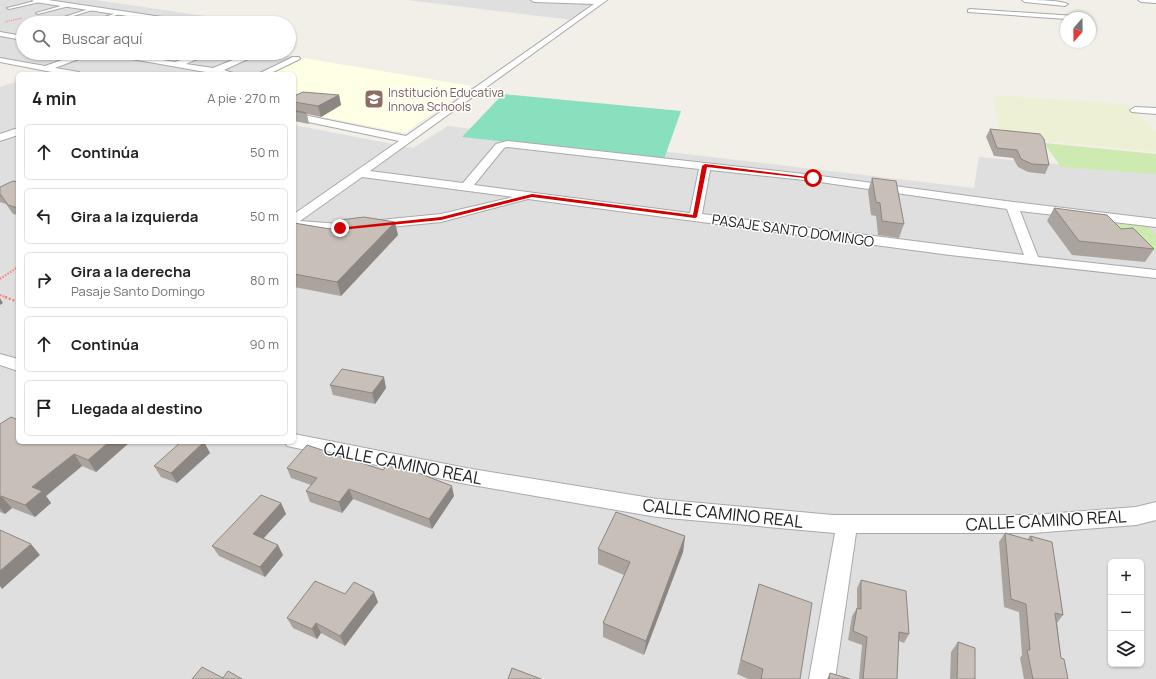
<!DOCTYPE html>
<html lang="es">
<head>
<meta charset="utf-8">
<style>
  body { margin:0; font-family:Manrope,sans-serif; background:#f6f6f6; color:#202124 }
  .controls { position:absolute; right:12px; bottom:12px; display:grid; overflow:hidden; border-radius:6px; box-shadow:0 1px 3px #0004 }
  .controls button { width:36px; height:36px; display:grid; place-items:center; padding:0; border:0; border-bottom:1px solid #e0e0e0; background:#fff; color:#202124; font:20px sans-serif }
  .compass { position:absolute; left:1060px; top:12px; width:36px; height:36px; border-radius:50%; background:#fff; box-shadow:0 1px 3px #0004; rotate:200deg }
  .stop { position:absolute; width:12px; height:12px; margin:-9px; border:3px solid #d40000; border-radius:50%; background:#fff }
  .stop.end { background:#d40000; border-color:#fff; box-shadow:0 1px 4px #0008 }
  .list { margin:0; padding:0; list-style:none }
  h2 { display:flex; justify-content:space-between; align-items:center; height:52px; margin:0; padding:0 16px; font-size:17px }
  h2 small { font-size:13px; font-weight:400; color:#757577 }
  .list li { display:grid; grid-template-columns:26px 1fr auto; gap:12px; align-items:center; box-sizing:border-box; height:56px; margin:0 8px 8px; padding:0 8px; border:1px solid #e0e0e0; border-radius:6px }
  .list b { display:block; font-size:15px; white-space:nowrap }
  .list p { margin:0; font-size:13px; white-space:nowrap; color:#757577 }
  .list em { font-size:13px; font-style:normal; color:#757577 }
  .icon { flex:none; width:22px; height:22px; fill:none; stroke:currentColor; stroke-width:2; stroke-linecap:round; stroke-linejoin:round }
  .map { position:relative; flex:none; width:1156px; height:679px; overflow:hidden }
  .search { position:absolute; background:#fff; box-shadow:0 1px 3px #0004; left:16px; top:16px; width:280px; height:44px; display:flex; align-items:center; gap:10px; box-sizing:border-box; padding:0 14px; border-radius:22px; color:#757577; font-size:15px }
  .panel { position:absolute; background:#fff; box-shadow:0 1px 3px #0004; left:16px; top:72px; width:280px; height:372px; border-radius:6px }
  .map>svg:first-child { display:block }
</style>
</head>
<body>
<div class="map">
<svg width="1156" height="679" viewBox="0 0 1156 679">
  <rect width="100%" height="100%" fill="#f2efe9"/>
  <!-- residential -->
  <path fill="#e0dfdf" fill-rule="evenodd" d="M0,0H95L212,17L195,23H23V53H272L303,58L268,74H83L0,60Z
    M407,0H599L572,20Z
    M18,81V442H294V125L413,148L448,126L974,188L979,157L1156,173V679H0V87ZM1111,562H1141V664H1111Z"/>
  <!-- education -->
  <path fill="#ffffe5" d="M303,58L472,86L405,133L294,111V74H268Z"/>
  <!-- farmland -->
  <path fill="#eef0d5" d="M993,95L1126,104L1156,131V152L1000,137Z"/>
  <!-- grass -->
  <path fill="#cdebb0" d="M1044,143L1156,154V174L1061,167Z
    M1111,224H1146L1156,234V250L1131,248Z"/>
  <!-- park -->
  <path fill="#c8facc" d="M146,53H195L201,54L177,63L138,56Z"/>
  <!-- pitch -->
  <path fill="#88e0be" d="M503,94L681,111L664,159L462,137Z"/>
  <g fill="none" stroke-linecap="round" stroke-linejoin="round">
    <!-- lane casing -->
    <g stroke="#a9a9a9" stroke-width="2">
      <path id="lane" d="M39,0L40,2L9,9L7,8Z
        M68,4L69,6L38,14L36,13Z
        M92,8L95,9L64,19L61,18Z
        M120,12L123,13L92,23L89,22Z
        M152,17L153,19L139,23H133Z"/>
    </g>
    <!-- street casing -->
    <g stroke="#a9a9a9" stroke-width="2">
      <path id="street" d="M32,0H48L182,20L186,22L174,23L35,2Z
        M531,0H607L370,171L463,183L496,144L507,141L813,175L1013,202L1156,219V227L1020,211L1038,257L1156,270V278L950,255L528,199L441,222L340,232L294,229V214L399,141L294,119V113L406,136L594,4L534,2ZM507,147L699,169L690,213L474,185L504,148ZM710,170L813,181L1007,209L1024,255L702,214ZM362,177L513,197L441,214L340,224L300,221Z
        M1022,0C1033,0 1060,0 1068,4L1065,6L1025,2Z
        M1138,0H1156V3L1141,2Z
        M970,9L1076,16L1080,18H1066V19L968,12V10Z
        M0,32L23,36V40L0,36Z
        M82,53H94L55,68L79,72L80,74H62L0,62V58L45,66Z
        M105,53H123L175,62L199,53H210L186,64L213,68L250,53H261L224,70L236,74H217L109,55Z
        M293,57H299L300,59L269,74H258Z
        M1135,107L1156,108V114L1132,112L1130,110Z
        M18,128V135L0,141V134Z
        M0,354L18,359V371L0,365Z
        M294,434L466,468L657,499L833,515H1033L1136,507L1156,502V520L1136,525L1033,533H856L835,679H809L835,533L657,517L466,484L287,446L285,442H294Z"/>
    </g>
    <!-- path-far2 -->
    <path stroke="#fa8072" stroke-width="1" stroke-dasharray="1 1" stroke-linecap="butt" d="M5,22L22,18"/>
    <!-- path-far1 -->
    <path stroke="#fa8072" stroke-width="2" stroke-dasharray="1.5 1.5" stroke-linecap="butt" d="M0,279L18,267
      M0,295L8,298"/>
    <!-- path -->
    <path stroke="#fa8072" stroke-width="2.5" stroke-dasharray="2 2" stroke-linecap="butt" d="M5,297L18,302"/>
    <!-- lane -->
    <use href="#lane" fill="#fff" fill-rule="evenodd"/>
    <!-- street -->
    <use href="#street" fill="#fff" fill-rule="evenodd"/>
  </g>
  <!-- wall -->
  <path fill="#aba49e" d="M339,95L341,105L321,117L307,114L309,124L294,121V96Z
    M990,129L1049,165L1045,174L1028,172L1018,167L1013,158L994,156L986,137Z
    M872,178L904,224L899,238L878,235L876,216L871,215L868,191Z
    M18,182V215L13,214L6,204L0,202V187Z
    M1054,208L1121,229L1154,249L1145,262L1072,255L1047,221Z
    M294,223L330,229L398,235L341,296L294,287Z
    M330,385L386,388L375,404L333,395Z
    M0,424L18,442H130L96,472L82,466L46,496L51,503L35,517L12,508L5,514L0,512Z
    M204,442L210,453L177,483L161,477L154,466Z
    M287,468L454,496L432,529L353,499L342,513L310,502L306,491L311,485L291,478Z
    M281,503L286,514L264,538L283,555L265,577L219,556L212,546Z
    M1005,533L1027,540L1030,536L1052,542L1063,615L1057,623L1061,658L1068,679H1024L1020,658L1022,655L1019,612L1004,607L999,542Z
    M685,536L683,552L644,655L603,637V623L624,575L598,564V549Z
    M861,580L909,634L904,643L899,641L897,679H859L862,645L848,640L852,616L857,608V588Z
    M759,584L800,679H748L737,674L755,599Z
    M345,594L378,602L345,646L321,633L317,639L293,628L287,618Z
    M958,642L975,679H950L951,652Z
    M830,673L850,679H827Z"/>
  <!-- shaded-wall -->
  <path fill="#8b8681" d="M339,95L341,105L321,117L318,106Z
    M395,222L398,235L341,296L337,282Z
    M0,298L3,303L0,305Z
    M384,377L386,388L375,404L372,393Z
    M109,442H130L96,472L88,460Z
    M204,442L210,453L177,483L171,473Z
    M74,454L82,466L46,496L51,503L35,517L25,505L32,487Z
    M452,486L454,496L432,529L429,519Z
    M349,489L353,499L342,513L339,502Z
    M1,496L12,508L5,514L0,508V497Z
    M281,503L286,514L258,544L253,534Z
    M685,536L683,552L644,655L646,641Z
    M31,544L40,555L2,589L0,586V571Z
    M278,545L283,555L265,577L260,567Z
    M374,592L378,602L345,646L340,636Z
    M316,623L321,633L317,639L312,629Z"/>
  <!-- building -->
  <path fill="#c7bfb8" stroke="#8b8681" d="M303,92L339,95L318,106L294,102V96Z
    M294,110L306,113L294,111Z
    M990,129L1040,134L1044,139L1049,165L1032,164L1021,159L1017,150L997,148Z
    M872,178L896,181L904,224L882,221L880,203L876,202Z
    M13,181L18,182V208L8,205L1,195H0V187Z
    M1054,208L1107,215L1121,229L1133,228L1154,249L1079,241Z
    M364,217L395,222L337,282L294,274V223L330,229L340,220Z
    M342,369L384,377L372,393L330,385Z
    M11,417L18,420V442H109L88,460L74,454L32,487L42,491L25,505L1,496L0,497V424Z
    M181,442H204L171,473L154,466Z
    M307,445L383,470L390,462L452,486L429,519L349,489L339,502L306,491L317,478L287,468Z
    M261,495L281,503L253,534L278,545L260,567L212,546Z
    M616,512L685,536L646,641L603,623L630,562L598,549Z
    M0,530L31,544L0,571Z
    M1005,533L1033,541L1030,536L1052,542L1063,615L1055,613L1061,658L1064,659L1068,679H1033L1027,650H1030L1026,604L1011,599Z
    M861,580L906,591L909,634L899,632L897,679H863L867,637L853,631L857,608L861,609Z
    M315,581L345,594L354,582L374,592L340,636L316,623L312,629L287,618Z
    M759,584L812,603L800,679H761L763,669L741,660Z
    M958,642L975,648V679H957Z
    M202,667L223,678L228,671L242,679H192Z
    M512,668L541,679H508Z
    M830,673L850,679H829Z"/>
  <!-- route -->
  <path fill="#d40000" d="M705,164L815,178L813,179L707,167L697,217L695,218L532,197L441,220L340,230L337,228L441,217L532,194L693,215L702,166Z"/>
  <!-- icons -->
  <defs>
    <g id="school-square" transform="scale(1)"><rect x="-9" y="-9" width="18" height="18" rx="4" fill="#8d6e63" stroke="#fff"/><path d="M0-5L7-2L0 1L-7-2ZM-4 1L0 2.5L4 1V4Q0 6-4 4Z" fill="#fff"/></g>
  </defs>
  <g fill-rule="evenodd">
    <use href="#school-square" x="374" y="99"/>
  </g>
  <g text-anchor="middle" dominant-baseline="central" stroke-width="3" stroke-linejoin="round" paint-order="stroke">
    <!-- far-education labels -->
    <g font-size="12" fill="#785e54" stroke="#fff" text-anchor="start">
      <text x="388" y="92">Institución Educativa<tspan x="388" dy="14">Innova Schools</tspan></text>
    </g>
    <!-- street labels -->
    <g font-size="14" fill="#222" stroke="#fff">
      <text transform="translate(793 230) rotate(8)">PASAJE SANTO DOMINGO</text>
    </g>
    <!-- near-street labels -->
    <g font-size="17" fill="#222" stroke="#fff">
      <text transform="translate(403 463) rotate(11)">CALLE CAMINO REAL</text>
      <text transform="translate(723 513) rotate(6)">CALLE CAMINO REAL</text>
      <text transform="translate(1046 520) rotate(-3)">CALLE CAMINO REAL</text>
    </g>
  </g>
</svg>
<div class="controls">
<button>+</button>
<button>−</button>
<button><svg class="icon" aria-label="layers" viewBox="0 0 24 24"><path d="M12 4l9 5-9 5-9-5zM3 14l9 5 9-5"/></svg></button>
</div>
<svg class="compass" viewBox="-18 -18 36 36"><path d="M0-13l5 13h-10z" fill="#e53935"/><path d="M0 13l5-13h-10z" fill="#757577"/></svg>
<div class="stop" style="left:813px;top:178px"></div>
<div class="stop end" style="left:340px;top:228px"></div>
<div class="search"><svg class="icon" aria-label="search" viewBox="0 0 24 24"><circle cx="10" cy="10" r="6"/><path d="M15 15l6 6"/></svg>Buscar aquí</div>
<section class="panel">
<h2>4 min<small>A pie · 270 m</small></h2>
<ul class="list">
<li><svg class="icon" aria-label="ahead" viewBox="0 0 24 24"><path d="M12 20V5M6 11l6-6 6 6"/></svg><div><b>Continúa</b></div><em>50 m</em></li>
<li><svg class="icon" aria-label="left" viewBox="0 0 24 24"><path d="M17 20v-9H6M10 6l-5 5 5 5"/></svg><div><b>Gira a la izquierda</b></div><em>50 m</em></li>
<li><svg class="icon" aria-label="right" viewBox="0 0 24 24"><path d="M7 20v-9h11M14 6l5 5-5 5"/></svg><div><b>Gira a la derecha</b><p>Pasaje Santo Domingo</p></div><em>80 m</em></li>
<li><svg class="icon" aria-label="ahead" viewBox="0 0 24 24"><path d="M12 20V5M6 11l6-6 6 6"/></svg><div><b>Continúa</b></div><em>90 m</em></li>
<li><svg class="icon" aria-label="arrive" viewBox="0 0 24 24"><path d="M6 21V4h12l-3 4 3 4H6"/></svg><div><b>Llegada al destino</b></div></li>
</ul>
</section>
</div>
</body>
</html>
